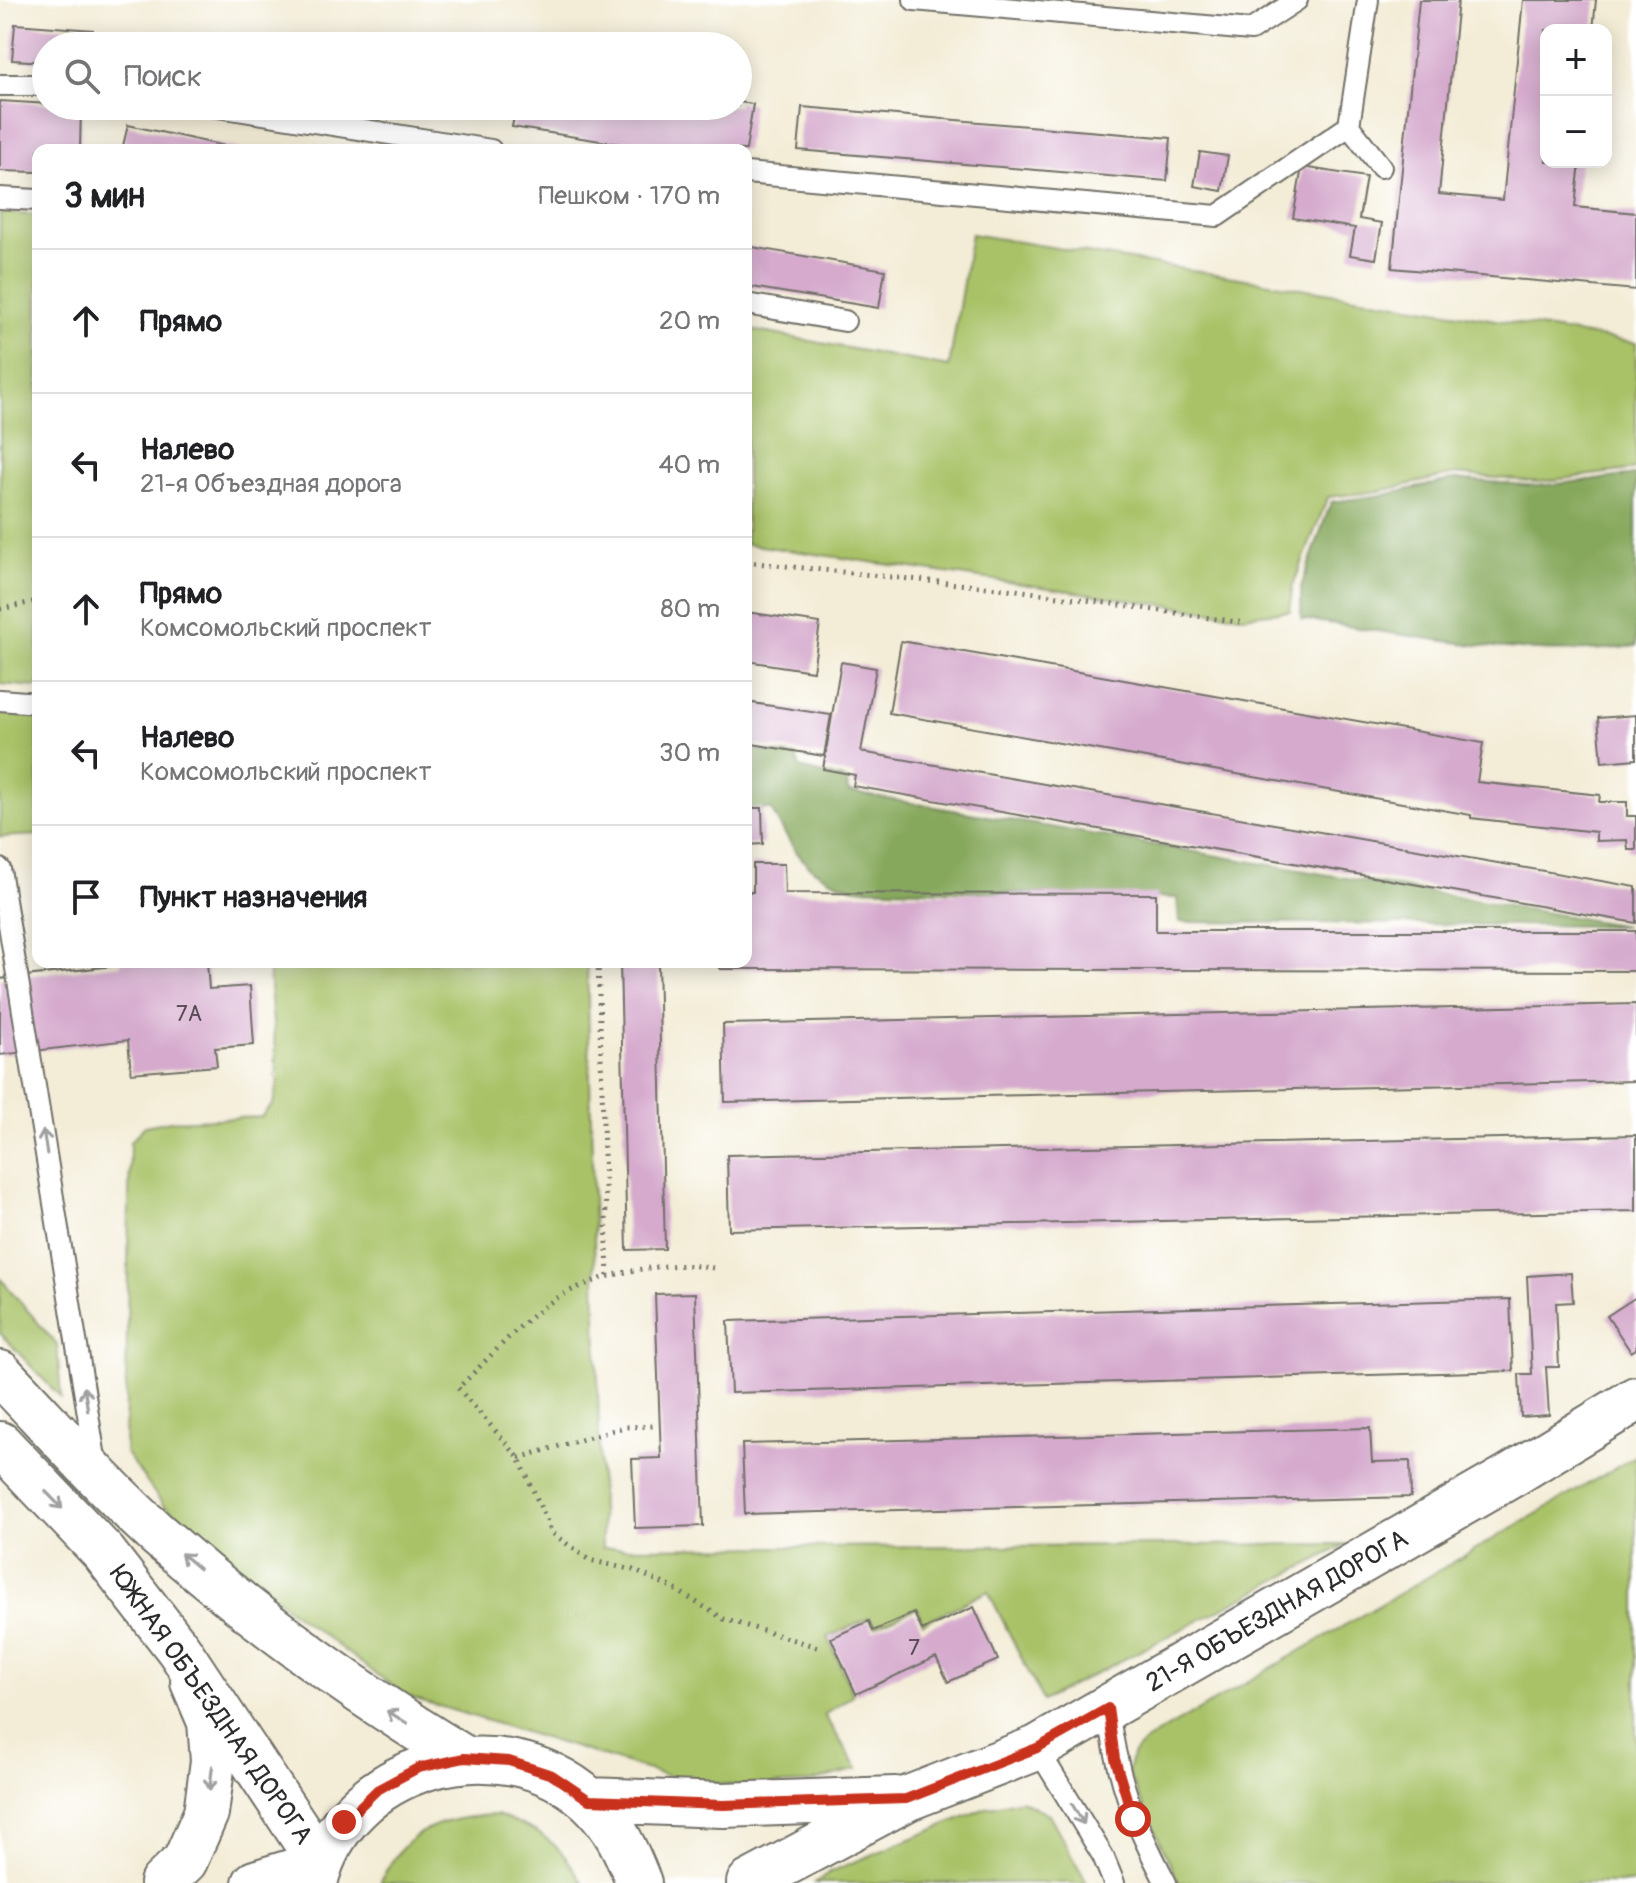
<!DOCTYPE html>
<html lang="ru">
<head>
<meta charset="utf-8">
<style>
  body { margin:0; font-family:Pangolin,sans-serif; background:#f2f2f2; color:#202124 }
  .controls { position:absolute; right:24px; top:24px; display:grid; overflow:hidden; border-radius:16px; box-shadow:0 4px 20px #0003 }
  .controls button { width:72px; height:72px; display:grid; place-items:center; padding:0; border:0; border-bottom:2px solid #e0e0e0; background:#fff; color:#202124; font:40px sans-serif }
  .stop { position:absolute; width:24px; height:24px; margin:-18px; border:6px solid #c8321e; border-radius:50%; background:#fff }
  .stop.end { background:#c8321e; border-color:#fff; box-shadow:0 2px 8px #0008 }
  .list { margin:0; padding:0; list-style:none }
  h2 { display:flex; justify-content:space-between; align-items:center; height:104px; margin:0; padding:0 32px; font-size:34px }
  h2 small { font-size:26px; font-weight:400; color:#757577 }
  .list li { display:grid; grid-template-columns:52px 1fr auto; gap:24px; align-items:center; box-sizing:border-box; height:144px; padding:0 32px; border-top:2px solid #e0e0e0 }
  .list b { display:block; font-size:30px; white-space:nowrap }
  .list p { margin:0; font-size:26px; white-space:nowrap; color:#757577 }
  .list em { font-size:26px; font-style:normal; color:#757577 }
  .icon { flex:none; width:44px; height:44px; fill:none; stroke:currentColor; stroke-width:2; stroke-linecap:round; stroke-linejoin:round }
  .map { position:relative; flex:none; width:1636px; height:1883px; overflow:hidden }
  .search { position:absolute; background:#fff; box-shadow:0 4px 20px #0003; left:32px; top:32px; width:720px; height:88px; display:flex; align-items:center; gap:20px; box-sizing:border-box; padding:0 28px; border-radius:44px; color:#757577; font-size:30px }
  .panel { position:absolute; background:#fff; box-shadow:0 4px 20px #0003; left:32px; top:144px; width:720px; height:824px; border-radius:16px }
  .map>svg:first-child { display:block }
</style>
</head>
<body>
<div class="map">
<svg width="1636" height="1883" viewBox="0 0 1636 1883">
  <rect width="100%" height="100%" fill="#fff"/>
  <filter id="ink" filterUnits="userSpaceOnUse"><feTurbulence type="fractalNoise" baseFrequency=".0125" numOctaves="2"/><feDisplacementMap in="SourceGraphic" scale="16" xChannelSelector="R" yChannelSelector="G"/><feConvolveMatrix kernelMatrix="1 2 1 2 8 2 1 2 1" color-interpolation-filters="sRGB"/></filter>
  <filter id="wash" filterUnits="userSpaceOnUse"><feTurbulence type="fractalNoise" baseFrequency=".006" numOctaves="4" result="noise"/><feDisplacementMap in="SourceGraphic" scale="32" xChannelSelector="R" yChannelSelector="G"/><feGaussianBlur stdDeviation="1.8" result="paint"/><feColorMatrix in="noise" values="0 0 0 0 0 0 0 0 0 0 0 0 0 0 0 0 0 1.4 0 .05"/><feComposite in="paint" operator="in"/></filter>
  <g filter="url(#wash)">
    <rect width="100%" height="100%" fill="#f3ecd6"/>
    <!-- green -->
    <path fill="#a9c267" stroke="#6a7649" stroke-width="2" d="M0,213L38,215V687L0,684Z
      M971,234L1636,343V469L1538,482L1455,474L1380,491L1328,497L1292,588L1290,611L1241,616L746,544V329L949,367Z
      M0,713L38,717V835L0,837Z
      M268,962H587L602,1548L1347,1544L1043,1701L988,1591L923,1623L916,1608L875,1627L870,1618L828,1637L853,1695L824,1715L858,1769L807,1783L739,1786L678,1779L406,1696L292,1612L164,1506L125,1452L130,1142L145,1126L170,1121L261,1117L273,1104L278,1083Z
      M0,1278L57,1345L61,1398L0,1333Z
      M1636,1456V1883H1179L1128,1773L1132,1755L1147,1740Z
      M1021,1800L1049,1814L1087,1883H815L830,1872L986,1808Z
      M496,1815C541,1830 559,1842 583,1883H380C404,1829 441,1817 496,1815Z"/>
    <!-- forest -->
    <path fill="#86a85c" stroke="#586a44" stroke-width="2" d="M1636,475V646C1524,661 1411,635 1301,619V587L1331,502L1384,495L1455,479L1537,486Z
      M746,749L796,756L800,768L847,780L848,792L1625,926L1179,922L1177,898L856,888C805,876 795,852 771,809H746Z"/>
    <g id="blocks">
      <!-- building -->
      <path fill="#d5aacd" d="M1419,0H1458L1439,194L1503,200L1523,0H1596L1593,30H1546V162H1580L1575,207L1636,213V290L1392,268Z
        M15,24L93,30L92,46H46V62L12,60Z
        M225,34L294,44V46H223Z
        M337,36L396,44V46H335Z
        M0,101L81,106L80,150H38V172L0,171Z
        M738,102L753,104L746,150H657L512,127L516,106H738Z
        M440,106H487L486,115Z
        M802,107L1171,138L1167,181L798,150Z
        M128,125L239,149V150H122Z
        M1200,152L1228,156L1222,191L1194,186Z
        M1302,167L1366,177L1359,219L1382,223L1376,259L1350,255L1355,228L1293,218Z
        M746,246L885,270L879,308L746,286Z
        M746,612L820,623L813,671L746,661Z
        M901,641L1483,743L1477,782L1600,795L1599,802H1627V816H1636V850H1628L1627,840L1596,841V832L1471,818V815L889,713Z
        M841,662L876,668L861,752L1636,887V923L853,786L855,775L823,769Z
        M746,702L831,715L824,756L746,743Z
        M1636,715V759L1602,762L1598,718Z
        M746,808H762L763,844L746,845Z
        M753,864H784L785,893L1156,894V931H1636V971L720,969V962H746V892H753Z
        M121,962H207L209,989L250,986L254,1045L215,1048L217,1066L131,1073L128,1040L0,1055V979L121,965Z
        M620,962H658L665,1249L627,1250Z
        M1636,1004V1081L725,1102L723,1024Z
        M1636,1135V1211L729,1230L727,1155Z
        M1571,1273L1573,1302L1556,1303L1559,1367H1546L1549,1415L1521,1417L1519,1374H1532L1527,1276Z
        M695,1293L703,1526L635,1528L632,1459L661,1458L655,1294Z
        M1636,1297V1349L1631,1352L1607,1316Z
        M1510,1299L1513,1371L731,1393L728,1321Z
        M1370,1428L1372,1462L1410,1461L1411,1497L745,1514L742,1444Z
        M974,1607L998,1660L948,1682L936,1657L856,1694L831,1638L869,1621L873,1631L914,1613L922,1630Z"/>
    </g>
  </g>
  <g filter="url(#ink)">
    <use href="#blocks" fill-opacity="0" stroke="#716f67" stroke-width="2"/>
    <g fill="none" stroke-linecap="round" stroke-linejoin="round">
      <!-- service casing -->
      <g stroke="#716f67" stroke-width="24">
        <path id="service" d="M914,0L1251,30L1297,0
          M0,85H46
          M212,106L491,150
          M1349,126L1381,167
          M746,173L1217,216L1349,126L1368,0
          M0,198L38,200
          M746,304L845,321
          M0,700L38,703
          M0,869L96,1464
          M1108,1708C1117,1779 1133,1820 1166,1883
          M1037,1748L1103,1856L1114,1883"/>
      </g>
      <!-- tertiary casing -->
      <g stroke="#716f67" stroke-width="48">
        <path id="tertiary" d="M162,1883L185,1861L206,1813L213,1761L210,1722L193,1682
          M255,1883L320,1863"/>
      </g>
      <!-- primary casing -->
      <g stroke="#716f67" stroke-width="48">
        <path id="primary" d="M0,1373C52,1427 102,1485 158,1535C253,1618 356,1693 464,1758
          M0,1444L104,1553L179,1650L320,1863
          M589,1800L723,1805L895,1799
          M315,1883C343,1765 499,1720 589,1800C614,1823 627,1852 639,1883
          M749,1883L906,1799L1037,1748L1510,1476L1636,1399"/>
      </g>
      <!-- path -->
      <path stroke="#716f67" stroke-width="5" stroke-dasharray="2 6" stroke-linecap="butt" d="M746,562L1016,590L1245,623
        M0,609L38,601
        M598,962L608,1278
        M713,1268C665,1259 588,1275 548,1304C515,1327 487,1361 458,1388L519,1458L552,1533L589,1560L633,1570L671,1587L724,1619L817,1647
        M519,1458L624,1427L654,1426"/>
      <!-- service -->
      <use href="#service" stroke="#fff" stroke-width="20"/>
      <!-- tertiary -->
      <use href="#tertiary" stroke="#fff" stroke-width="44"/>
      <!-- primary -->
      <use href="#primary" stroke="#fff" stroke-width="44"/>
    </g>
    <!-- one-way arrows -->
    <defs><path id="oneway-shaft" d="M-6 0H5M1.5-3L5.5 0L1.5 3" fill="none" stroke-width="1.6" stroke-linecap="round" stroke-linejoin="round" transform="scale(2)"/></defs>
    <g stroke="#a0a0a0">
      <use href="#oneway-shaft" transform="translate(45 1142) rotate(-99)"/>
      <use href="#oneway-shaft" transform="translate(86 1399) rotate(-99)"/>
      <use href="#oneway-shaft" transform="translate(54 1500) rotate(46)"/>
      <use href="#oneway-shaft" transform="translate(190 1561) rotate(-140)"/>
      <use href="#oneway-shaft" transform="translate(397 1717) rotate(-148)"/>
      <use href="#oneway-shaft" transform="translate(211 1778) rotate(97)"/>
      <use href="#oneway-shaft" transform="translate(1078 1814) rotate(59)"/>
    </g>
  </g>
  <g fill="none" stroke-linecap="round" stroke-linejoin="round" filter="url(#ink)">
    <!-- route -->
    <path stroke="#c8321e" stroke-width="10" d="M344,1822L377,1790L418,1768L464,1758L509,1761L552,1775L589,1800L723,1805L906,1799L1037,1748L1108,1708L1115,1759L1133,1819"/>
  </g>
  <g text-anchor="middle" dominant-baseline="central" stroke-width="6" stroke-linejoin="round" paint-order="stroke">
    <!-- number labels -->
    <g font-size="22" fill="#564b54">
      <text x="189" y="1014">7А</text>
      <text x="914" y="1648">7</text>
    </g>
    <!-- street labels -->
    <g font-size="26" fill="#2b2b2b" stroke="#fff">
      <text transform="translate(1277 1611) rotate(-30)">21-Я ОБЪЕЗДНАЯ ДОРОГА</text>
      <text transform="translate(211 1705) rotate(55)">ЮЖНАЯ ОБЪЕЗДНАЯ ДОРОГА</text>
    </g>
  </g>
</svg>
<div class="controls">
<button>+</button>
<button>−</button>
</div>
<div class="stop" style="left:1133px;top:1819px"></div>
<div class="stop end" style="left:344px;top:1822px"></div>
<div class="search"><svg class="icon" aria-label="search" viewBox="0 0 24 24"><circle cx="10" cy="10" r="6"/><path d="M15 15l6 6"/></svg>Поиск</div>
<section class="panel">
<h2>3 мин<small>Пешком · 170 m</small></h2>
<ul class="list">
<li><svg class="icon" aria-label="ahead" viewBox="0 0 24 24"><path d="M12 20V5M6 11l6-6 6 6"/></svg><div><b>Прямо</b></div><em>20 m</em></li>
<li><svg class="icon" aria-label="left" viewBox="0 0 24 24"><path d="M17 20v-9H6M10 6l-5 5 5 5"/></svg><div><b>Налево</b><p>21-я Объездная дорога</p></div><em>40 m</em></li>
<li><svg class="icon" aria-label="ahead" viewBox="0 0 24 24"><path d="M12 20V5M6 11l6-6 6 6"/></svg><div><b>Прямо</b><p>Комсомольский проспект</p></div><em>80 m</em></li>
<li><svg class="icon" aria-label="left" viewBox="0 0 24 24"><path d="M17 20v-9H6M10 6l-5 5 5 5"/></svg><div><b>Налево</b><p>Комсомольский проспект</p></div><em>30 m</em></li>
<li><svg class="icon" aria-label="arrive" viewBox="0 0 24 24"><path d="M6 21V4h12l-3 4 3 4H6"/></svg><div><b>Пункт назначения</b></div></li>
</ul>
</section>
</div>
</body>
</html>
